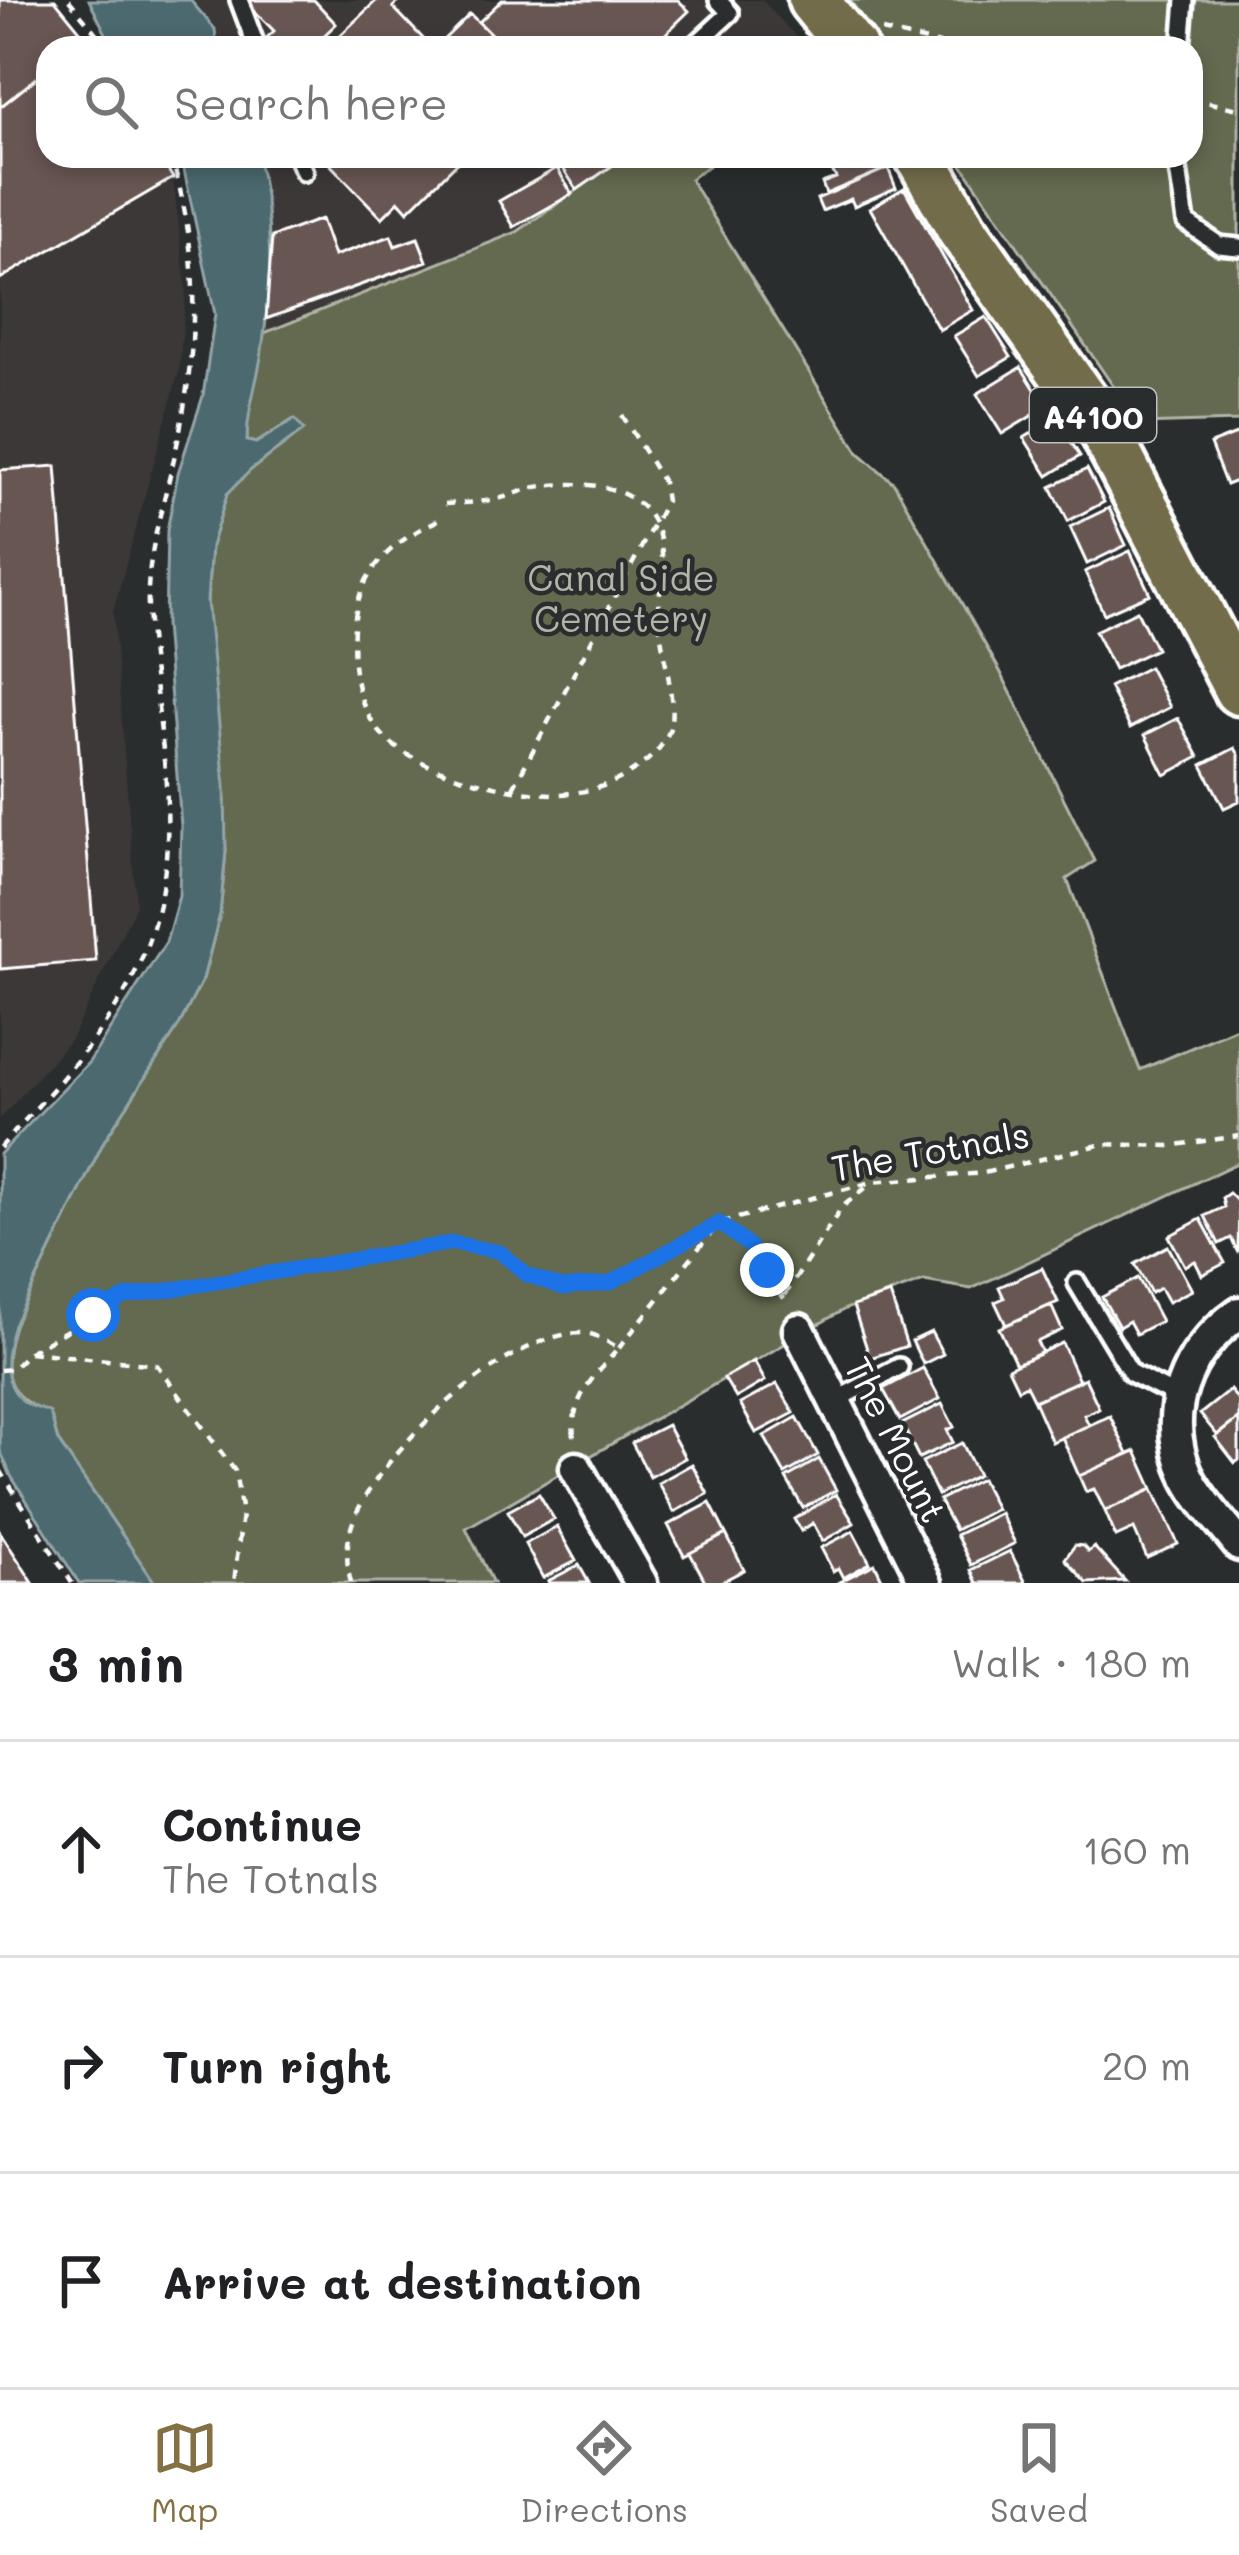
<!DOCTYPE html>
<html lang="en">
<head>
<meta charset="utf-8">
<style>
  body { margin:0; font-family:Mali,sans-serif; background:#f2f2f2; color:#202124 }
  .stop { position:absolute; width:36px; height:36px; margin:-27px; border:9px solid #1a73e8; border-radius:50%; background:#fff }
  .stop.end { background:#1a73e8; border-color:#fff; box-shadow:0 3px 12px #0008 }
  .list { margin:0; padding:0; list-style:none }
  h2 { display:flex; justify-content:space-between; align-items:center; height:156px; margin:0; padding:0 48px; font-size:51px }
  h2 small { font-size:39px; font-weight:400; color:#757577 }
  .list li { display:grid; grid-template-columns:78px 1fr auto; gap:36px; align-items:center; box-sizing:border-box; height:216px; padding:0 48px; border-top:3px solid #e0e0e0 }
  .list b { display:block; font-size:45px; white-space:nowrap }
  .list p { margin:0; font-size:39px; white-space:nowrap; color:#757577 }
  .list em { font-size:39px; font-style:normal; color:#757577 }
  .icon { flex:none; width:66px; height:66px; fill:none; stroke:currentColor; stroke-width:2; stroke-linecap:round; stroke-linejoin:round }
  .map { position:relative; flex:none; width:1239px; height:1583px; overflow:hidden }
  .search { position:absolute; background:#fff; box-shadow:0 6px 18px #0003; left:36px; right:36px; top:36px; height:132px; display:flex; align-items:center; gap:30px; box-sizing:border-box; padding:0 42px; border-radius:36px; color:#757577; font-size:45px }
  .sheet { height:804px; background:#fff }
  nav { display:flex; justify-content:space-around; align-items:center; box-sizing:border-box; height:168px; border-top:3px solid #e0e0e0; background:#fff; font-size:33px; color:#757577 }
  nav a { display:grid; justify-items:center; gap:6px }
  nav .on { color:#847042 }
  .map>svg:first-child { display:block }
</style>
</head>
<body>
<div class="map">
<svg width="1239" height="1583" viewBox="0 0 1239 1583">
  <rect width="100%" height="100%" fill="#2a2d2e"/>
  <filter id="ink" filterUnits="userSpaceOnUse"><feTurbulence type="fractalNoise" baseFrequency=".00833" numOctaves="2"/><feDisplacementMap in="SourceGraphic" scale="24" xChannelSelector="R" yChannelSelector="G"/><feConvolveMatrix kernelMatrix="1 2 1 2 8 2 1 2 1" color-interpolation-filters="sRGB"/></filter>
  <g filter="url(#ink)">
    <!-- built -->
    <path fill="#3d3939" d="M0,0H55L86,38L93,48H48V156H159L173,178L186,288L179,371L113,611L136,905L71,1039L0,1119Z
      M190,0H762L797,38L782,48H217L215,29Z
      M257,156H626L517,232L264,333L272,237Z"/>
    <!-- green -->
    <path fill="#646a50" stroke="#b2b4a8" stroke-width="3" d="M850,0H1239V421L1139,424L956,156H1191V48H883Z
      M626,156H722L690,179L859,453L894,483L1001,673L1095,861L1067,879L1140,1070L1239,1027V1162L971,1289L924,1281L845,1309L466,1528L493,1583H155L58,1441L50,1413C2,1398 1,1367 14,1325L104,1141L178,1027L203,979L220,914L226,851L207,601L211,546L227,494L294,419L256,443L247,441V414L264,333L517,232Z"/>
    <!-- water -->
    <path fill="#4b696e" stroke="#93a5a8" stroke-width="3" d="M89,0H190L215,29L217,48H113Z
      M181,156H257C274,221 272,284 262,350C258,381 247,409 247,441L256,443L295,419L304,430L251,470L227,494L211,546L207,601L225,787L226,851L220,914L203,979L178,1027L104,1141L14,1325C6,1352 0,1380 23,1401C31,1408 42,1408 50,1413L58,1441L155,1583H79L11,1476L0,1450V1154L89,1062L166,942L179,896L181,826L165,625L167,531L178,473L203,396L215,314Z"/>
    <!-- building -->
    <path fill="#685653" stroke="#fff" stroke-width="3" d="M0,0H55L86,38L74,48H48V69L0,107Z
      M244,0H314L336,24L311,48H262L259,45L274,31Z
      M377,0H400L393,7L432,48H327Z
      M502,0H678L689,11L651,48H631L627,44L623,48H505L479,22Z
      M470,14L505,48H435Z
      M48,69V156H159L173,178L0,279V107Z
      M322,156H464L408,211L399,201L382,218Z
      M555,156H626L577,190Z
      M865,156H882L888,168L826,194L822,183L836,178L832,170Z
      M557,168L572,194L514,227L499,201Z
      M888,168L896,188L854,206L851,199L822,211L817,199Z
      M904,188L973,310L939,330L870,208Z
      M321,219L334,256L391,236L395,246L418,238L427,261L266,319L272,237Z
      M986,317L1011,357L979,376L954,336Z
      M1021,367L1046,407L1002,434L977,394Z
      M1056,418L1080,456L1048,476L1024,438Z
      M1239,433V480L1226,485L1210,444Z
      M56,466L96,961L0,969V470Z
      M1087,469L1104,502L1068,521L1051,487Z
      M1109,508L1126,545L1087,564L1070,527Z
      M1130,551L1150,594L1104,614L1085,572Z
      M1137,611L1156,649L1114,669L1095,631Z
      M1149,667L1170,707L1130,728L1109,687Z
      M1178,718L1199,757L1165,775L1145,735Z
      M1235,748L1239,755V801L1224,808L1202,765Z
      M1229,1193L1239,1203L1238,1253L1231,1238L1219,1244L1205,1216L1224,1207L1222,1198Z
      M1201,1219L1225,1263L1202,1275L1195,1261L1185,1266L1169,1236Z
      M1168,1246L1192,1290L1168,1302L1160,1288L1151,1293L1135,1264Z
      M1042,1268L1058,1302L1006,1325L995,1302L1004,1298L999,1287Z
      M1138,1278L1161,1321L1136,1334L1129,1321L1119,1327L1102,1297Z
      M890,1294L907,1346L870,1358L853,1306Z
      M1051,1305L1062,1330L1037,1342L1042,1353L1016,1364L999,1328Z
      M931,1332L943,1354L923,1364L912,1341Z
      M1062,1343L1079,1381L1034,1401L1026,1385L1018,1389L1008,1368Z
      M754,1361L765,1381L736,1398L724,1378Z
      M923,1368L940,1399L900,1420L883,1389Z
      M1085,1378L1099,1408L1084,1415L1089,1425L1052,1442L1034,1401Z
      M777,1384L794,1413L756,1433L740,1404Z
      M1230,1390L1239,1401V1418L1217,1435L1200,1414Z
      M942,1404L954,1427L947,1430L953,1442L919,1458L902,1424Z
      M1110,1416L1128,1454L1079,1476L1062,1437Z
      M797,1417L818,1455L785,1474L764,1436Z
      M1239,1418V1460L1235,1463L1215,1437Z
      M667,1425L685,1458L650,1477L632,1443Z
      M962,1443L978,1475L938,1495L922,1462Z
      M1136,1451L1153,1489L1105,1511L1094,1489L1086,1492L1079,1476Z
      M819,1459L836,1490L803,1508L786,1478Z
      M692,1464L708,1494L674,1512L658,1483Z
      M981,1479L996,1509L955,1530L939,1500Z
      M1153,1489L1178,1544L1147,1558L1134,1529L1116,1537L1105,1511Z
      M539,1494L554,1519L522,1537L508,1511Z
      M836,1494L854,1523L823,1541L813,1523L801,1531L794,1519Z
      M710,1503L726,1534L684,1556L668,1525Z
      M1000,1513L1015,1543L971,1565L956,1535Z
      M557,1527L576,1561L543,1578L525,1544Z
      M853,1531L870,1563L843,1578L838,1568L833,1571L821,1548Z
      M0,1532L33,1583H0Z
      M726,1534L744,1570L719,1583H706L690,1553Z
      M1075,1545L1083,1546L1088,1552L1094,1547L1125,1581L1087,1583L1065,1559Z
      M1010,1551L1026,1583H977L971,1570Z
      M875,1564L884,1583H837Z
      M579,1565L589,1583H549L548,1581Z"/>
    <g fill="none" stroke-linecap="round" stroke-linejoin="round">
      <!-- lane casing -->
      <g stroke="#fff" stroke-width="24">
        <path id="lane" d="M239,0L257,48
          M692,48L730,13L718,0
          M1181,48L1185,0
          M297,156L304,172
          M1176,156L1186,222L1219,245L1239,247
          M1077,1283L1131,1373L1176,1396
          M834,1401L899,1367"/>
      </g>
      <!-- street casing -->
      <g stroke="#fff" stroke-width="39">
        <path id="street" d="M1239,1313C1185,1351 1159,1414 1188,1477C1200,1501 1223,1524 1239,1545
          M799,1330L926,1583
          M576,1468L641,1583"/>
      </g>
      <!-- primary casing -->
      <g stroke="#fff" stroke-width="57">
        <path id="primary" d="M813,0L852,48
          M920,156L962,230L1105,432L1239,690"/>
      </g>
      <!-- path -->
      <path stroke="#fff" stroke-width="4.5" stroke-dasharray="9 9" stroke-linecap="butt" d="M69,0L108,48
        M882,31L959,48
        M1191,99L1239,109
        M445,504C460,503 476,503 491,500C509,498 525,488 543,486C583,481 635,483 655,525C669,554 658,585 659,615C660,650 675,687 671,723C669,740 654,756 640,766C617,784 586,794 556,794C511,794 427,773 392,744C357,715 351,670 354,628C357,569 394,540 445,517
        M513,788L666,501L663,482L619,410
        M0,1148C56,1085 119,1023 148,942C189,827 153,721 148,606C146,556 164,503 175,454C198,349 202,259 171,156
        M785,1295L842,1207L868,1186
        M619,1348L719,1223L749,1246L789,1306
        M29,1352L157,1365L235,1471L242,1514L234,1583
        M0,1370L12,1369L29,1352L125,1297L453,1243L500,1252L527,1275L563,1288L610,1283L719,1223L872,1182L984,1173L1103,1144L1169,1146L1239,1136
        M0,1470L72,1583
        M351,1583C346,1564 346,1548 351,1528C371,1458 509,1329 585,1333C596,1334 609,1343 619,1348C593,1377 570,1398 574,1439"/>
      <!-- lane -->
      <use href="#lane" stroke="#2a2d2e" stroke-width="15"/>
      <!-- street -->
      <use href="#street" stroke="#2a2d2e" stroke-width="30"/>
      <!-- primary -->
      <use href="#primary" stroke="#736c4b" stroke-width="48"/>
    </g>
  </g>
  <g fill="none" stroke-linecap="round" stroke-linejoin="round" filter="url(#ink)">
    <!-- route -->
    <path stroke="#1a73e8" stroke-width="15" d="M93,1315L125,1297L453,1243L500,1252L527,1275L563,1288L610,1283L719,1223L749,1246L767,1270"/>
  </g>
  <g text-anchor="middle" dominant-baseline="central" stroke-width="9" stroke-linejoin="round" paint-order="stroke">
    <!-- shield labels -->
    <rect fill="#2a2d2e" stroke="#bfc0c0" stroke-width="3" x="1030" y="388" width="126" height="54" rx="9"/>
    <g font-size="33" font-weight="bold" fill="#fff">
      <text x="1093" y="415">A4100</text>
    </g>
    <!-- park labels -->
    <g font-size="36" fill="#b2b4a8" stroke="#2a2d2e">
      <text x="621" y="576">Canal Side<tspan x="621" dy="41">Cemetery</tspan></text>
    </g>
    <!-- street labels -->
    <g font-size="36" fill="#fff" stroke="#2a2d2e">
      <text transform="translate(930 1150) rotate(-10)">The Totnals</text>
      <text transform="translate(897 1439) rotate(63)">The Mount</text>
    </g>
  </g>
</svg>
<div class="stop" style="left:93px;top:1315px"></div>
<div class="stop end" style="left:767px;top:1270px"></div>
<div class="search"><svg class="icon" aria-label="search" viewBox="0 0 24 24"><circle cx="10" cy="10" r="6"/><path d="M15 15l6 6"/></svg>Search here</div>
</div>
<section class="sheet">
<h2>3 min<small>Walk · 180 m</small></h2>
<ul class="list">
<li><svg class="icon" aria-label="ahead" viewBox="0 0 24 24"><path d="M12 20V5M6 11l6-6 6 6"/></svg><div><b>Continue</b><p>The Totnals</p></div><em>160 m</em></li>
<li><svg class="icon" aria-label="right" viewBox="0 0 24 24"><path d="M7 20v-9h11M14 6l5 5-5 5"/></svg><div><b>Turn right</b></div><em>20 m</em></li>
<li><svg class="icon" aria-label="arrive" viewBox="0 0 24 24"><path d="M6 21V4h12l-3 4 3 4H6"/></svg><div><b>Arrive at destination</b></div></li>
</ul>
</section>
<nav>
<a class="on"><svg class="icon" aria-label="map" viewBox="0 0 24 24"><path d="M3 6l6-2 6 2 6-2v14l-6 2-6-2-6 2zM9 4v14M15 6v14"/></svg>Map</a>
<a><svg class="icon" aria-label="directions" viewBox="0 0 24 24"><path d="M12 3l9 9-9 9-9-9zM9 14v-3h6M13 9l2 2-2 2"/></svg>Directions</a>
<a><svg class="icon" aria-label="saved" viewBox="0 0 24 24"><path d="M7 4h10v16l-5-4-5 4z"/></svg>Saved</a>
</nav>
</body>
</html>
